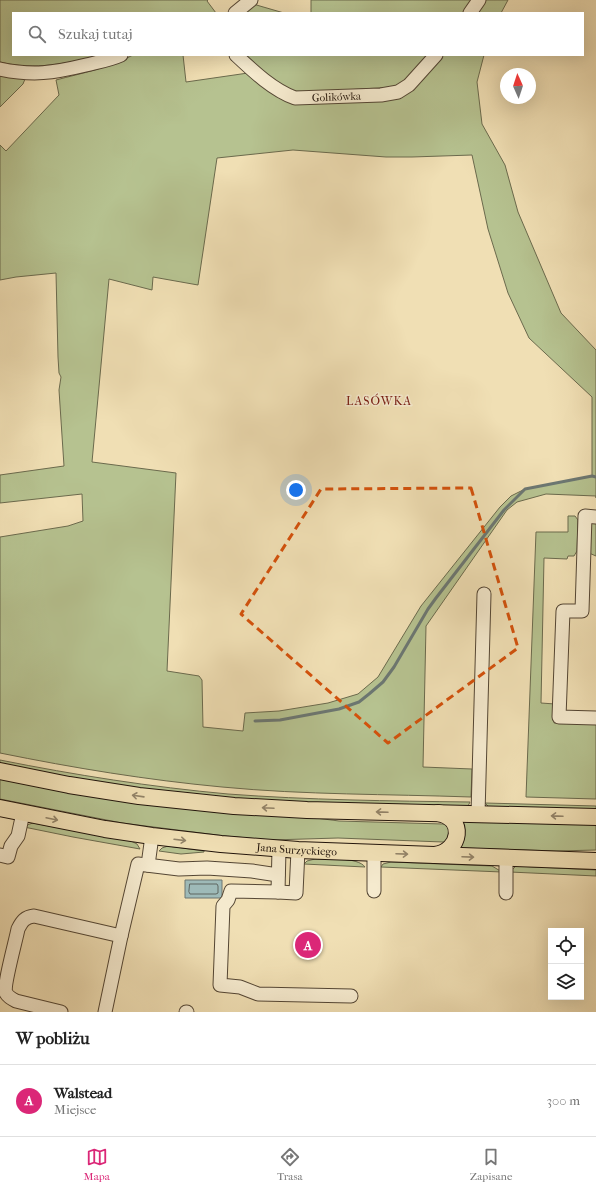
<!DOCTYPE html>
<html lang="pl">
<head>
<meta charset="utf-8">
<style>
  body { margin:0; font-family:"IM FELL French Canon",serif; background:#f6f6f6; color:#222 }
  .controls { position:absolute; right:12px; bottom:12px; display:grid; overflow:hidden; border-radius:0px; box-shadow:0 4px 16px #0002 }
  .controls button { width:36px; height:36px; display:grid; place-items:center; padding:0; border:0; border-bottom:1px solid #e0e0e0; background:#fff; color:#222; font:20px sans-serif }
  .compass { position:absolute; left:500px; top:68px; width:36px; height:36px; border-radius:50%; background:#fff; box-shadow:0 4px 16px #0002; rotate:357deg }
  .you { position:absolute; left:296px; top:490px; width:14px; height:14px; margin:-10px; border:3px solid #fff; border-radius:50%; background:#1a73e8; box-shadow:0 0 0 6px #1a73e833 }
  .badge { display:grid; place-items:center; width:26px; height:26px; border-radius:50%; background:#db2777; color:#fff; font-size:13px; font-weight:700 }
  .pin { position:absolute; translate:-50% -50%; border:2px solid #fff; box-shadow:0 1px 4px #0006 }
  .list { margin:0; padding:0; list-style:none }
  h2 { display:flex; justify-content:space-between; align-items:center; height:52px; margin:0; padding:0 16px; font-size:17px }
  h2 small { font-size:13px; font-weight:400; color:#767676 }
  .list li { display:grid; grid-template-columns:26px 1fr auto; gap:12px; align-items:center; box-sizing:border-box; height:72px; padding:0 16px; border-top:1px solid #e0e0e0 }
  .list b { display:block; font-size:15px; white-space:nowrap }
  .list p { margin:0; font-size:13px; white-space:nowrap; color:#767676 }
  .list em { font-size:13px; font-style:normal; color:#767676 }
  .icon { flex:none; width:22px; height:22px; fill:none; stroke:currentColor; stroke-width:2; stroke-linecap:round; stroke-linejoin:round }
  .map { position:relative; flex:none; width:596px; height:1012px; overflow:hidden }
  .search { position:absolute; background:#fff; box-shadow:0 4px 16px #0002; left:12px; right:12px; top:12px; height:44px; display:flex; align-items:center; gap:10px; box-sizing:border-box; padding:0 14px; border-radius:0px; color:#767676; font-size:15px }
  .sheet { height:124px; background:#fff }
  nav { display:flex; justify-content:space-around; align-items:center; box-sizing:border-box; height:56px; border-top:1px solid #e0e0e0; background:#fff; font-size:11px; color:#767676 }
  nav a { display:grid; justify-items:center; gap:2px }
  nav .on { color:#db2777 }
  .map>svg:first-child { display:block }
</style>
</head>
<body>
<div class="map">
<svg width="596" height="1012" viewBox="0 0 596 1012">
  <rect width="100%" height="100%" fill="#f0dfb4"/>
  <filter id="stains"><feTurbulence type="fractalNoise" baseFrequency=".005" numOctaves="4"/><feColorMatrix values="0 0 0 0 .2 0 0 0 0 .09 0 0 0 0 .02 0 0 0 .5 -.17"/></filter>
  <radialGradient id="worn" r=".72"><stop offset=".6" stop-color="#630" stop-opacity="0"/><stop offset="1" stop-color="#630" stop-opacity=".3"/></radialGradient>
  <!-- green -->
  <path fill="#b6c290" stroke="#6b6a4d" fill-rule="evenodd" d="M0,0H208L207,1L216,13H13V55H102C68,63 35,71 0,62Z
    M311,0H472L463,13H311Z
    M485,0H508L501,13H476Z
    M253,4L284,13H242Z
    M133,55H183L186,82L248,73C263,86 279,103 300,104L368,101L408,90L421,82L443,55H484L477,82L482,124L505,165L518,212L561,313L596,350V498V496L546,494L517,502L507,510L426,626L423,767L472,769L471,797C388,794 305,795 222,787C147,780 74,768 0,753V537L68,526L83,521L82,494L0,503V475L64,466L59,390L61,377L59,373L58,357L56,273L16,277L0,280V145L6,151L59,95L56,80C82,73 109,68 133,55ZM293,150L386,157H412L472,155L488,229L508,293L529,338L592,397V476L525,489L511,496L500,507L421,606L378,677L358,694L328,703L279,711L245,713L243,731L203,727L202,680L199,676L167,671L176,473L92,462L109,279L152,290L153,277L198,285L217,158Z
    M243,55H428L403,82L393,87L314,92L292,91L273,82Z
    M0,76L25,79L23,84L0,107Z
    M568,516H575L578,520L577,551L574,556H568L567,559L544,558L541,703L555,704L554,723L596,724V799L526,797L536,532H568Z
    M596,519V556L589,553L588,525Z
    M0,760C75,775 151,787 228,794C308,800 390,801 470,802L468,806L298,804L157,792L0,765Z
    M0,777L339,821L443,824L446,825L452,832L445,842H443L338,838L271,840L225,836L122,823L0,799Z
    M485,803L596,806V812L490,808Z
    M460,820L596,823V850L557,851L460,848C465,837 465,831 460,820Z
    M33,823L131,841L137,844L140,849L73,837L24,827L27,825Z
    M168,846L204,851V852L181,854L159,851L162,848Z
    M315,859C327,859 358,857 365,867L304,864L307,861Z
    M391,862L492,866L502,872L381,867L383,864Z
    M516,866L596,870V876L510,872Z"/>
  <!-- water -->
  <path fill="#9ebab8" stroke="#6c7772" d="M185,880H222V898H185Z"/>
  <g fill="none" stroke-linecap="round" stroke-linejoin="round">
    <!-- shore -->
    <path stroke="#5f6661" stroke-width="1" d="M190,884H217L218,886V893L216,894H190L189,892Z"/>
    <!-- stream -->
    <path stroke="#6c7772" stroke-width="3" d="M255,721L280,720L339,709L359,702L369,694L383,682L394,667L428,609L436,598L504,510L525,489L592,476L596,477"/>
    <!-- minor casing -->
    <g stroke="#544634" stroke-width="15">
      <g id="minor">
        <path d="M235,13L251,0"/>
        <path d="M470,13L479,0"/>
        <path id="s1" d="M236,55C253,71 273,90 295,98L381,95L398,92L409,85L436,55"/>
        <path d="M0,69C33,76 53,73 86,65C98,62 110,60 121,55"/>
        <path d="M596,517L585,516L582,611H563L559,717L596,718"/>
        <path d="M478,814L484,594"/>
        <path d="M279,849L278,892L231,891L228,900L223,906L220,985L240,987L258,994L351,996"/>
        <path d="M0,855L8,857L11,846L18,836L23,813"/>
        <path d="M148,865L152,836"/>
        <path d="M374,891V853"/>
        <path d="M278,892L296,893L298,850"/>
        <path d="M506,893V858"/>
        <path d="M61,1012L16,1001C12,999 8,997 6,993C3,986 16,940 18,929C22,921 25,917 34,916L121,936"/>
        <path d="M105,1012L121,936L138,864L179,869L207,868L252,871L278,875"/>
        <path d="M186,1012H187"/>
      </g>
    </g>
    <!-- major casing -->
    <g stroke="#20130a" stroke-width="18">
      <g id="major">
        <path d="M0,771L69,785L139,796L234,806L307,810L596,817"/>
        <path id="s2" d="M0,808L105,829L152,836L221,844L298,850L596,861"/>
        <path d="M435,855C461,851 466,818 438,813"/>
      </g>
    </g>
    <!-- minor -->
    <use href="#minor" stroke="#f5eace" stroke-width="13"/>
    <!-- major -->
    <use href="#major" stroke="#f0dfb4" stroke-width="16"/>
  </g>
  <!-- one-way arrows -->
  <defs><path id="oneway-shaft" d="M-6 0H5M1.5-3L5.5 0L1.5 3" fill="none" stroke-width="1.6" stroke-linecap="round" stroke-linejoin="round"/></defs>
  <g stroke="#928368">
    <use href="#oneway-shaft" transform="translate(138 796) rotate(-172)"/>
    <use href="#oneway-shaft" transform="translate(268 808) rotate(-177)"/>
    <use href="#oneway-shaft" transform="translate(382 812) rotate(-178)"/>
    <use href="#oneway-shaft" transform="translate(557 816) rotate(-178)"/>
    <use href="#oneway-shaft" transform="translate(52 819) rotate(12)"/>
    <use href="#oneway-shaft" transform="translate(180 840) rotate(7)"/>
    <use href="#oneway-shaft" transform="translate(402 854) rotate(2)"/>
    <use href="#oneway-shaft" transform="translate(468 857) rotate(2)"/>
  </g>
  <!-- marked area -->
  <path fill="none" stroke="#d4520c" stroke-width="3" stroke-dasharray="8 5" stroke-linejoin="round" d="M471,488L518,648L388,743L241,614L321,489Z"/>
  <g text-anchor="middle" dominant-baseline="central" stroke-width="3" stroke-linejoin="round" paint-order="stroke">
    <!-- street labels -->
    <g font-size="11" fill="#20130a" stroke="#f5eace">
      <text stroke="none"><textPath href="#s1" startOffset="115">Golikówka</textPath></text>
      <text stroke="none"><textPath href="#s2" startOffset="300">Jana Surzyckiego</textPath></text>
    </g>
    <!-- neighbourhood labels -->
    <g font-size="12" letter-spacing="1" fill="#7a1f14" stroke="#f5eace">
      <text x="379" y="401">LASÓWKA</text>
    </g>
  </g>
  <rect width="100%" height="100%" filter="url(#stains)"/>
  <rect width="100%" height="100%" fill="url(#worn)"/>
</svg>
<div class="controls">
<button><svg class="icon" aria-label="locate" viewBox="0 0 24 24"><circle cx="12" cy="12" r="6"/><path d="M12 2v4M12 18v4M2 12h4M18 12h4"/></svg></button>
<button><svg class="icon" aria-label="layers" viewBox="0 0 24 24"><path d="M12 4l9 5-9 5-9-5zM3 14l9 5 9-5"/></svg></button>
</div>
<svg class="compass" viewBox="-18 -18 36 36"><path d="M0-13l5 13h-10z" fill="#e53935"/><path d="M0 13l5-13h-10z" fill="#767676"/></svg>
<div class="you"></div>
<div class="pin badge" style="left:308px;top:945px">A</div>
<div class="search"><svg class="icon" aria-label="search" viewBox="0 0 24 24"><circle cx="10" cy="10" r="6"/><path d="M15 15l6 6"/></svg>Szukaj tutaj</div>
</div>
<section class="sheet">
<h2>W pobliżu<small></small></h2>
<ul class="list">
<li><span class="badge">A</span><div><b>Walstead</b><p>Miejsce</p></div><em>300 m</em></li>
</ul>
</section>
<nav>
<a class="on"><svg class="icon" aria-label="map" viewBox="0 0 24 24"><path d="M3 6l6-2 6 2 6-2v14l-6 2-6-2-6 2zM9 4v14M15 6v14"/></svg>Mapa</a>
<a><svg class="icon" aria-label="directions" viewBox="0 0 24 24"><path d="M12 3l9 9-9 9-9-9zM9 14v-3h6M13 9l2 2-2 2"/></svg>Trasa</a>
<a><svg class="icon" aria-label="saved" viewBox="0 0 24 24"><path d="M7 4h10v16l-5-4-5 4z"/></svg>Zapisane</a>
</nav>
</body>
</html>
